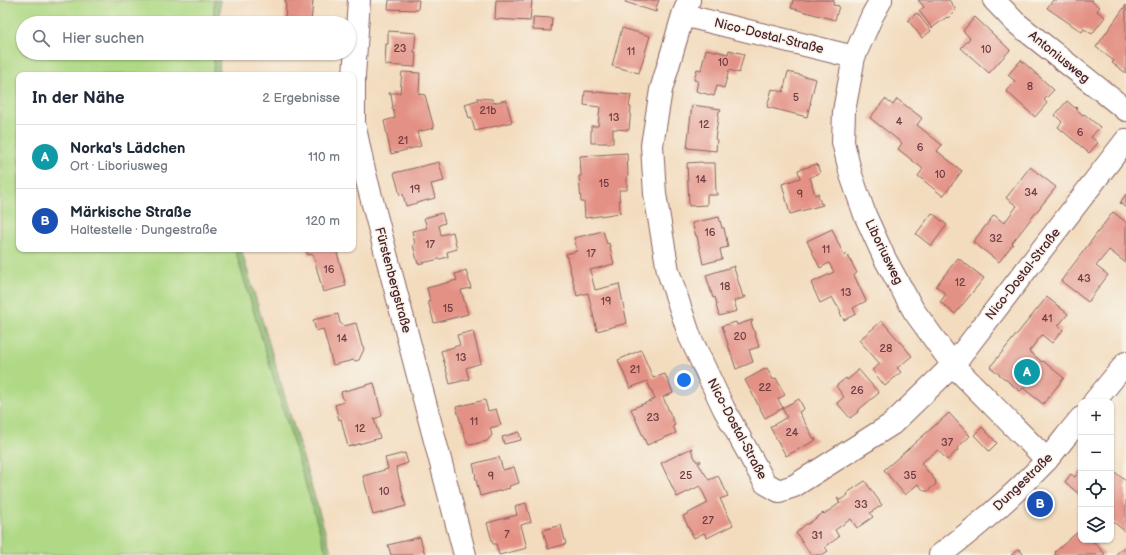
<!DOCTYPE html>
<html lang="de">
<head>
<meta charset="utf-8">
<style>
  body { margin:0; font-family:"Balsamiq Sans",sans-serif; background:#f6f6f7; color:#1f2937 }
  .controls { position:absolute; right:12px; bottom:12px; display:grid; overflow:hidden; border-radius:8px; box-shadow:0 1px 3px #0004 }
  .controls button { width:36px; height:36px; display:grid; place-items:center; padding:0; border:0; border-bottom:1px solid #e0e1e3; background:#fff; color:#1f2937; font:20px sans-serif }
  .you { position:absolute; left:684px; top:380px; width:14px; height:14px; margin:-10px; border:3px solid #fff; border-radius:50%; background:#1a73e8; box-shadow:0 0 0 6px #1a73e833 }
  .badge { display:grid; place-items:center; width:26px; height:26px; border-radius:50%; background:#c8321e; color:#fff; font-size:13px; font-weight:700 }
  .pin { position:absolute; translate:-50% -50%; border:2px solid #fff; box-shadow:0 1px 4px #0006 }
  .list { margin:0; padding:0; list-style:none }
  h2 { display:flex; justify-content:space-between; align-items:center; height:52px; margin:0; padding:0 16px; font-size:17px }
  h2 small { font-size:13px; font-weight:400; color:#747a83 }
  .list li { display:grid; grid-template-columns:26px 1fr auto; gap:12px; align-items:center; box-sizing:border-box; height:64px; padding:0 16px; border-top:1px solid #e0e1e3 }
  .list b { display:block; font-size:15px; white-space:nowrap }
  .list p { margin:0; font-size:13px; white-space:nowrap; color:#747a83 }
  .list em { font-size:13px; font-style:normal; color:#747a83 }
  .icon { flex:none; width:22px; height:22px; fill:none; stroke:currentColor; stroke-width:2; stroke-linecap:round; stroke-linejoin:round }
  .map { position:relative; flex:none; width:1126px; height:555px; overflow:hidden }
  .search { position:absolute; background:#fff; box-shadow:0 1px 3px #0004; left:16px; top:16px; width:340px; height:44px; display:flex; align-items:center; gap:10px; box-sizing:border-box; padding:0 14px; border-radius:22px; color:#747a83; font-size:15px }
  .panel { position:absolute; background:#fff; box-shadow:0 1px 3px #0004; left:16px; top:72px; width:340px; height:180px; border-radius:8px }
  .map>svg:first-child { display:block }
</style>
</head>
<body>
<div class="map">
<svg width="1126" height="555" viewBox="0 0 1126 555">
  <rect width="100%" height="100%" fill="#f7f3e8"/>
  <filter id="ink" filterUnits="userSpaceOnUse"><feTurbulence type="fractalNoise" baseFrequency=".025" numOctaves="2"/><feDisplacementMap in="SourceGraphic" scale="8" xChannelSelector="R" yChannelSelector="G"/><feConvolveMatrix kernelMatrix="1 2 1 2 8 2 1 2 1" color-interpolation-filters="sRGB"/></filter>
  <filter id="wash" filterUnits="userSpaceOnUse"><feTurbulence type="fractalNoise" baseFrequency=".012" numOctaves="4" result="noise"/><feDisplacementMap in="SourceGraphic" scale="16" xChannelSelector="R" yChannelSelector="G"/><feGaussianBlur stdDeviation="0.9" result="paint"/><feColorMatrix in="noise" values="0 0 0 0 0 0 0 0 0 0 0 0 0 0 0 0 0 1.4 0 .05"/><feComposite in="paint" operator="in"/></filter>
  <g filter="url(#wash)">
    <rect width="100%" height="100%" fill="#f3dcbe"/>
    <!-- green -->
    <path fill="#afd985" stroke="#7c7c58" d="M0,0H214V23H23V53H214L213,75H19V249H235L327,555H0Z"/>
    <!-- forest -->
    <path fill="#8bb972" stroke="#6a6c4e" d="M214,0H220V23H214Z
      M214,53H220L219,75H213Z
      M235,249H241L332,555H327Z"/>
    <g id="blocks">
      <!-- building -->
      <path fill="#e49185" d="M285,0H313L311,23H285L286,2H285Z
        M389,0H419L418,10L388,9Z
        M496,0H532L530,21L495,19Z
        M626,0H659L655,10L657,11L656,12L625,2Z
        M793,0H834L833,5L839,6L835,20L791,8Z
        M918,0H949L956,10L948,18L947,17L932,28L919,11L924,7Z
        M1053,0H1093L1092,2L1100,7L1097,11L1105,17L1092,34L1084,29L1082,32L1047,8Z
        M1126,5V73L1112,63L1114,61L1096,47Z
        M917,13L931,31L922,38L908,20Z
        M533,17L552,18L551,31L533,30Z
        M975,17L1010,50L989,73L961,48L970,38L963,31Z
        M622,28L650,36L639,73L612,66Z
        M388,31L416,33L414,52H416L415,67L385,65L386,44H388Z
        M706,49L728,54L729,50L744,54L739,73L729,70L724,88L717,86L714,96L696,91L698,81L694,80L697,69L701,70Z
        M1021,60L1054,90L1044,100L1047,103L1035,117L1006,91L1015,81L1008,75Z
        M402,72L420,73L419,94L425,95L434,128L417,132L421,146L391,154L384,121L395,118L393,109H392V107H393L391,95L389,94V93H400Z
        M788,72L816,79L810,103H811V104H810L807,117L767,107L772,89L783,92Z
        M585,91L631,95L629,107H631L629,130L613,129V143H591V126H598L600,107L584,105Z
        M477,98L492,99L493,103L506,100L512,122L475,131L471,117L469,118L465,104L478,100Z
        M885,99L893,105L897,99L922,118L917,125L942,145L937,151L962,171L943,196L918,176L923,169L898,149L902,143L870,118Z
        M1067,101L1075,108L1076,107L1077,108L1076,109L1083,115L1084,114L1100,127L1091,137L1098,143L1089,153L1058,127L1062,122L1055,115Z
        M692,105L721,109L720,111H719L715,139L717,140L716,151L687,148Z
        M627,153L628,176H627V190H619L620,213L585,218L584,202H581L579,176H581L580,156Z
        M439,162L444,181L431,184L435,198L406,206L403,194L400,195L394,173Z
        M702,162L703,163H715L716,193H718V195H707V205L689,206L687,163Z
        M817,164L820,173L810,177L815,195L819,193L818,195L821,204L822,203L823,205L790,214L782,184L800,178L798,170Z
        M1030,167L1056,187L1012,243L1013,244L999,262L973,242L994,215L1004,223L1017,206L1006,198Z
        M1126,194V208L1120,203Z
        M1113,212L1126,222V263L1109,250L1096,266L1108,275L1088,302L1061,281Z
        M442,213L445,223L439,225L441,235L453,232L457,249L447,252L448,257L418,264L413,245L415,244L412,231L427,228L424,218Z
        M932,213L947,225L931,246L916,234Z
        M719,217L722,228H724L728,247L720,249L722,259L703,264L697,236H696L692,223Z
        M832,229L844,256L847,254L857,273L854,275L866,301L853,308L856,314L844,320L840,313L841,312L838,306H837L832,297L820,303L811,283L834,272L829,263L820,268L807,241Z
        M603,231L607,244L609,243L614,264L590,270L595,290L619,284L627,323L597,331L588,293L577,296L566,254L577,251L574,238Z
        M306,249H336L346,286L323,292L313,254L308,255Z
        M958,258L984,278L955,314L940,302L946,294L936,286Z
        M735,266V267L734,268L743,297L746,296V297L734,301L737,311L719,316L716,305H717L715,297L713,298L706,275Z
        M466,270L471,288L461,290L468,314L434,323L428,301H430L427,288L457,280L455,274Z
        M1047,297L1068,314L1058,326L1063,330L1052,343L1042,335L1029,351L1042,362L1043,361L1064,378L1043,404L1023,388L1020,391L990,367Z
        M338,314L340,323L344,326L356,323L362,346H363L364,349L359,360L355,361L354,360L333,365L323,329L316,331L313,320Z
        M752,320L753,321L751,322L759,347L749,350L753,362L736,369L722,326L736,322L737,325Z
        M882,321L912,356L897,368L901,372L885,386L872,370L880,364L859,340Z
        M473,331L481,363L466,368L469,379L450,384L441,351L460,345L457,335Z
        M641,350L653,378L665,374L673,393L663,397L675,425L673,426L676,433L647,445L631,409L655,399L647,381L630,388L618,360Z
        M767,368L773,380L776,378L785,395L778,399L783,408L765,418L745,380Z
        M858,369L879,393L857,411L858,412L850,418L837,403L844,397L836,386L846,378L847,380L858,371L857,370Z
        M374,383L382,416L374,419L380,438L348,447L341,419L339,420L335,405L344,402L341,392Z
        M799,399L804,409L799,412L814,439L815,438L816,440L786,456L770,427L787,417L782,408Z
        M485,400L488,411L496,409L501,425L490,428L492,435L487,441L470,445L467,443L456,407Z
        M949,413L970,436L957,448L958,450L947,460L938,450L921,463L935,480L936,484L928,491H924L918,484L905,495L884,470Z
        M982,427L997,443L989,451L974,435Z
        M519,432L521,440L504,444L502,437Z
        M692,448L693,449L691,450L697,462L700,460L701,462L698,463L709,480L718,476L723,485L728,496L720,499L733,525L707,538L704,533L694,538L683,516L708,503L700,486L677,497L661,463Z
        M405,453L408,463L396,467L406,506L373,515L363,476L388,469L385,458Z
        M499,457L503,470L514,467L519,483L509,486L510,488L480,496L475,476H476L473,464Z
        M1081,469V496L1065,482L1071,474L1075,477Z
        M1111,469L1126,481V532L1111,520Z
        M865,481L882,505L870,513L873,517L857,528L851,519L835,530L839,537L825,547L828,551L822,555H811L796,533L806,524H808L823,513L824,514L840,503L837,498L840,500L848,495L847,493Z
        M526,503L531,522L521,525L527,548L499,555L496,544H493L487,523L517,515L515,506Z
        M561,525L566,544L548,549L543,530Z
        M1081,529V540H1092L1105,554L1103,555H1054L1056,553L1055,552Z
        M420,537L425,555H391L388,545Z
        M1123,548L1126,550V555H1115Z
        M1019,549L1024,555H1011Z"/>
    </g>
  </g>
  <g filter="url(#ink)">
    <use href="#blocks" fill-opacity="0" stroke="#85615e" stroke-width="1"/>
    <g fill="none" stroke-linecap="round" stroke-linejoin="round">
      <!-- minor casing -->
      <g stroke="#85615e" stroke-width="24">
        <path id="minor" d="M359,0L354,76V123L363,166L465,555
          M689,0L683,15L661,90L652,145L655,194L668,271L690,337L724,409L765,483L779,491L794,486L892,424L953,365L1126,140
          M881,0L872,16L854,57L844,111L843,142L851,175L865,215L885,259L914,311L953,365L1047,460
          M994,0L1015,22L1126,110
          M683,15L854,57"/>
      </g>
      <!-- tertiary casing -->
      <g stroke="#85615e" stroke-width="24">
        <path id="tertiary" d="M1094,402L1126,363
          M940,555C977,527 1014,495 1046,461C1058,447 1069,432 1081,418"/>
      </g>
      <!-- minor -->
      <use href="#minor" stroke="#fff" stroke-width="22"/>
      <!-- tertiary -->
      <use href="#tertiary" stroke="#fff" stroke-width="22"/>
    </g>
  </g>
  <g text-anchor="middle" dominant-baseline="central" stroke-width="3" stroke-linejoin="round" paint-order="stroke">
    <!-- number labels -->
    <g font-size="11" fill="#703c42">
      <text x="400" y="48">23</text>
      <text x="986" y="49">10</text>
      <text x="631" y="51">11</text>
      <text x="723" y="62">10</text>
      <text x="1030" y="86">8</text>
      <text x="796" y="97">5</text>
      <text x="488" y="110">21b</text>
      <text x="614" y="117">13</text>
      <text x="899" y="121">4</text>
      <text x="704" y="124">12</text>
      <text x="1080" y="132">6</text>
      <text x="403" y="140">21</text>
      <text x="920" y="147">6</text>
      <text x="940" y="174">10</text>
      <text x="701" y="179">14</text>
      <text x="604" y="183">15</text>
      <text x="415" y="189">19</text>
      <text x="1031" y="192">34</text>
      <text x="800" y="194">9</text>
      <text x="710" y="232">16</text>
      <text x="996" y="238">32</text>
      <text x="430" y="244">17</text>
      <text x="826" y="249">11</text>
      <text x="591" y="253">17</text>
      <text x="329" y="269">16</text>
      <text x="1084" y="278">43</text>
      <text x="960" y="282">12</text>
      <text x="725" y="286">18</text>
      <text x="846" y="292">13</text>
      <text x="606" y="301">19</text>
      <text x="448" y="308">15</text>
      <text x="1047" y="318">41</text>
      <text x="740" y="336">20</text>
      <text x="342" y="338">14</text>
      <text x="886" y="348">28</text>
      <text x="461" y="357">13</text>
      <text x="635" y="369">21</text>
      <text x="765" y="387">22</text>
      <text x="857" y="390">26</text>
      <text x="653" y="417">23</text>
      <text x="474" y="421">11</text>
      <text x="360" y="428">12</text>
      <text x="792" y="432">24</text>
      <text x="947" y="442">37</text>
      <text x="686" y="475">25</text>
      <text x="910" y="475">35</text>
      <text x="491" y="476">9</text>
      <text x="384" y="491">10</text>
      <text x="861" y="504">33</text>
      <text x="708" y="520">27</text>
      <text x="507" y="534">7</text>
      <text x="817" y="535">31</text>
    </g>
    <!-- street labels -->
    <g font-size="13" fill="#4a1f2b" stroke="#f7f3e8">
      <text transform="translate(769 36) rotate(14)">Nico-Dostal-Straße</text>
      <text transform="translate(1059 57) rotate(39)">Antoniusweg</text>
      <text transform="translate(884 252) rotate(64)">Liboriusweg</text>
      <text transform="translate(1023 274) rotate(-52)">Nico-Dostal-Straße</text>
      <text transform="translate(393 280) rotate(75)">Fürstenbergstraße</text>
      <text transform="translate(737 429) rotate(62)">Nico-Dostal-Straße</text>
      <text transform="translate(1023 482) rotate(-44)">Dungestraße</text>
    </g>
  </g>
</svg>
<div class="controls">
<button>+</button>
<button>−</button>
<button><svg class="icon" aria-label="locate" viewBox="0 0 24 24"><circle cx="12" cy="12" r="6"/><path d="M12 2v4M12 18v4M2 12h4M18 12h4"/></svg></button>
<button><svg class="icon" aria-label="layers" viewBox="0 0 24 24"><path d="M12 4l9 5-9 5-9-5zM3 14l9 5 9-5"/></svg></button>
</div>
<div class="you"></div>
<div class="pin badge" style="left:1027px;top:372px;background:#0f9aa8">A</div>
<div class="pin badge" style="left:1040px;top:504px;background:#1a4fb4">B</div>
<div class="search"><svg class="icon" aria-label="search" viewBox="0 0 24 24"><circle cx="10" cy="10" r="6"/><path d="M15 15l6 6"/></svg>Hier suchen</div>
<section class="panel">
<h2>In der Nähe<small>2 Ergebnisse</small></h2>
<ul class="list">
<li><span class="badge" style="background:#0f9aa8">A</span><div><b>Norka's Lädchen</b><p>Ort · Liboriusweg</p></div><em>110 m</em></li>
<li><span class="badge" style="background:#1a4fb4">B</span><div><b>Märkische Straße</b><p>Haltestelle · Dungestraße</p></div><em>120 m</em></li>
</ul>
</section>
</div>
</body>
</html>
